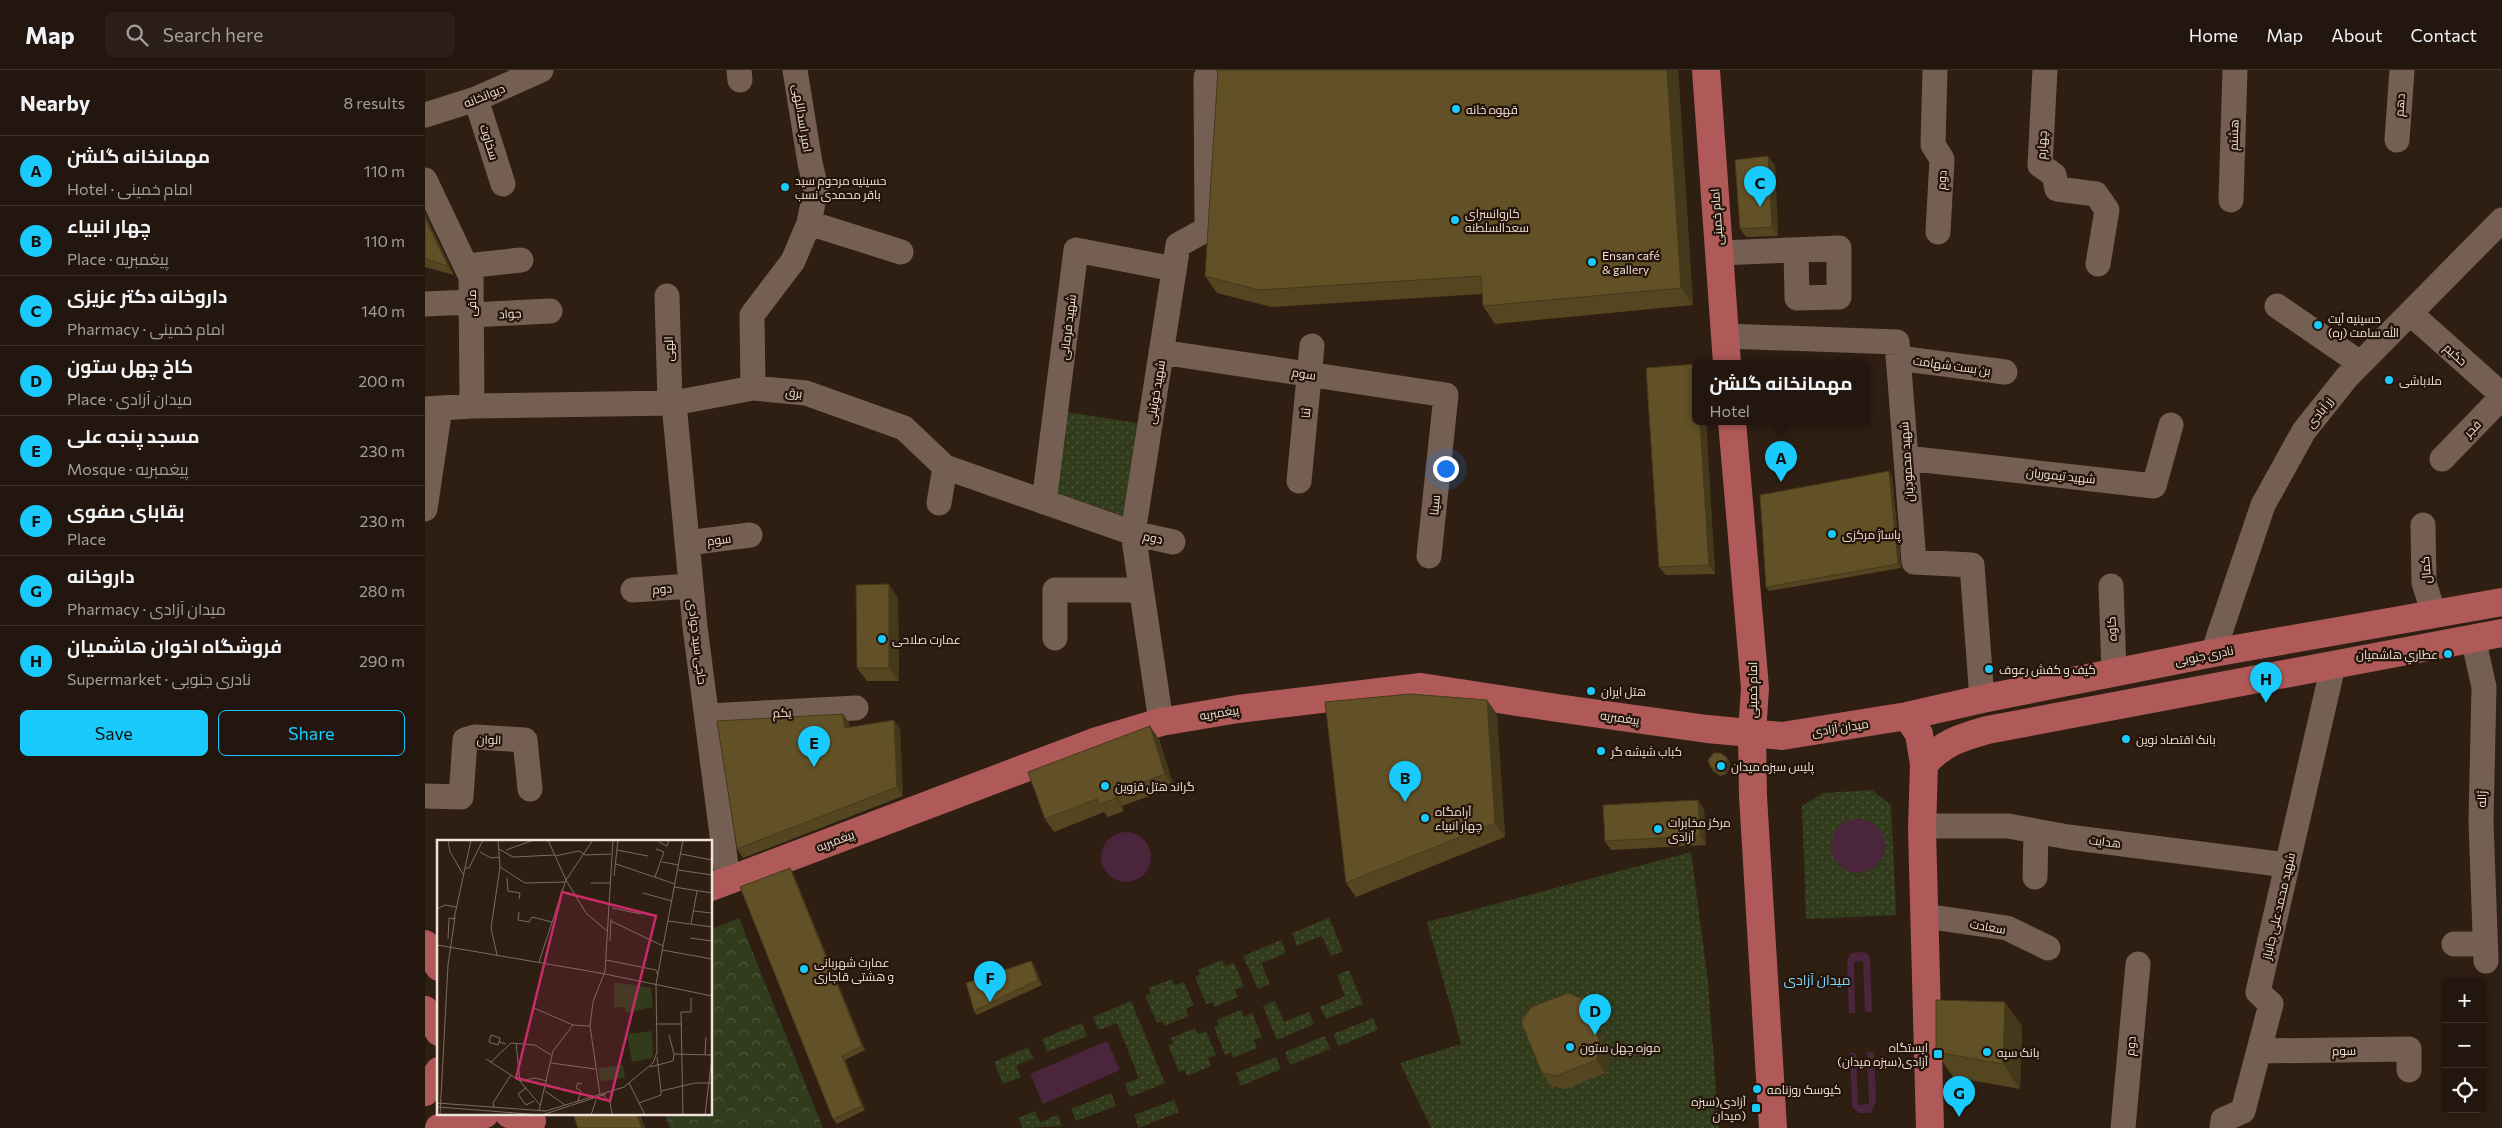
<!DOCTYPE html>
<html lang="en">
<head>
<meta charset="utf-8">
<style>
  body { margin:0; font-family:Commissioner,Cairo,sans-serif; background:#2b1f17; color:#f1f3f6 }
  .controls { position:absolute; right:15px; bottom:15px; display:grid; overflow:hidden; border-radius:8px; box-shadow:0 2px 8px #0003 }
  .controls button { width:45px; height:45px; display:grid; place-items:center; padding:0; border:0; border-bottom:1px solid #40352e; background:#23160e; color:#f1f3f6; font:25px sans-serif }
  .you { position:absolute; left:1020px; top:398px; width:18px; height:18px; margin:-12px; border:4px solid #fff; border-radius:50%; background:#1a73e8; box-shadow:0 0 0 8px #1a73e833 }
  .badge { display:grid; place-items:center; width:32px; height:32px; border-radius:50%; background:#19cafc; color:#111; font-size:16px; font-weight:700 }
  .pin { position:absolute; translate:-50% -41px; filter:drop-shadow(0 1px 2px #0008) }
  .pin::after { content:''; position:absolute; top:26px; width:18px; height:15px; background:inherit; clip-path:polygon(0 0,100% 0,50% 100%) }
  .popup { position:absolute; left:1267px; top:290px; width:178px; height:65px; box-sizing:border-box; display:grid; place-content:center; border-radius:8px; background:#23160e; filter:drop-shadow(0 1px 4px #0005); font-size:16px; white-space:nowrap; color:#a39f9e }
  .popup b { font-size:19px; color:#f1f3f6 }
  .popup::after { content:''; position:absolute; left:50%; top:100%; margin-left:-10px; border:10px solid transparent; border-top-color:#23160e }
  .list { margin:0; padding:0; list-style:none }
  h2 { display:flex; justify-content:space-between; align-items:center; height:65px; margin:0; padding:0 20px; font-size:21px }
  h2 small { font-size:16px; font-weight:400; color:#a39f9e }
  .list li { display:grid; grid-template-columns:32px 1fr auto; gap:15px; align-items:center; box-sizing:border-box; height:70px; padding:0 20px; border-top:1px solid #40352e }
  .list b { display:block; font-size:19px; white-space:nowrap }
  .list p { margin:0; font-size:16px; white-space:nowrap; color:#a39f9e }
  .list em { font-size:16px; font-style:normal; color:#a39f9e }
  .actions { display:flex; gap:10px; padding:15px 20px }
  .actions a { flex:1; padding:11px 0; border:1px solid #19cafc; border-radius:8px; text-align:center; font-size:18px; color:#19cafc }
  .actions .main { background:#19cafc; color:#111 }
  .icon { flex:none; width:28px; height:28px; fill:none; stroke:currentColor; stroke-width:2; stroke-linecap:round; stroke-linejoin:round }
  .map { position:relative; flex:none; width:2077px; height:1058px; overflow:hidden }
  header { display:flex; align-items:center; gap:30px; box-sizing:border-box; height:70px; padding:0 25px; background:#23160e; border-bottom:1px solid #40352e }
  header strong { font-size:24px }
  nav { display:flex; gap:28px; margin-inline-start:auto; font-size:18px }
  .search { width:350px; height:45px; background:#2b1f17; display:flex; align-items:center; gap:12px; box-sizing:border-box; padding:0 18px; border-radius:8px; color:#a39f9e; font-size:19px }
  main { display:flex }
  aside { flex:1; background:#23160e }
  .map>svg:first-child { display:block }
</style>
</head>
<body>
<header>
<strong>Map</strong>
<div class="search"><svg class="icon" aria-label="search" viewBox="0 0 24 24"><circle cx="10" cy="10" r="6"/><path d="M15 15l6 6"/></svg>Search here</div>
<nav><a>Home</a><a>Map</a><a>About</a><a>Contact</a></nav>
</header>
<main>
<aside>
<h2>Nearby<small>8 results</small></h2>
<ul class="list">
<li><span class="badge">A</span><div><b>مهمانخانه گلشن</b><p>Hotel · امام خمینی</p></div><em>110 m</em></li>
<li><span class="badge">B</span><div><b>چهار انبیاء</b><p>Place · پیغمبریه</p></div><em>110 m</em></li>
<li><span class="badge">C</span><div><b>داروخانه دکتر عزیزی</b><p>Pharmacy · امام خمینی</p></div><em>140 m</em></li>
<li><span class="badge">D</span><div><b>کاخ چهل ستون</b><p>Place · میدان آزادی</p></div><em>200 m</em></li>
<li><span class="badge">E</span><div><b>مسجد پنجه علی</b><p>Mosque · پیغمبریه</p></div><em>230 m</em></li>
<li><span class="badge">F</span><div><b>بقابای صفوی</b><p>Place</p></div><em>230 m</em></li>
<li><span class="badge">G</span><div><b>داروخانه</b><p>Pharmacy · میدان آزادی</p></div><em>280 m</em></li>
<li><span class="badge">H</span><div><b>فروشگاه اخوان هاشمیان</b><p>Supermarket · نادری جنوبی</p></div><em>290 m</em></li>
</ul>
<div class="actions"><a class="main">Save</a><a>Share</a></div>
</aside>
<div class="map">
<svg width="2077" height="1058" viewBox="0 0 2077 1058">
  <defs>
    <pattern id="grass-dots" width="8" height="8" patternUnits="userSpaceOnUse" patternTransform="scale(1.25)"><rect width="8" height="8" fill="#323b1c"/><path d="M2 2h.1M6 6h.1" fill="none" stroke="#50573c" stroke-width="1.8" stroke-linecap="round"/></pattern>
    <pattern id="forest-crowns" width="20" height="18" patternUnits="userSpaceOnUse" patternTransform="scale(1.25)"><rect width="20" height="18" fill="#323b1c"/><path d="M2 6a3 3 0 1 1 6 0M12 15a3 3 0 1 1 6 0" fill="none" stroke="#50573c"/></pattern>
  </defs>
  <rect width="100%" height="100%" fill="#2f1e12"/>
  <!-- grass -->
  <path fill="url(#grass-dots)" d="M641,342L713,353L699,446L629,422Z
    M1447,720L1466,735L1471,845L1381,849L1377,736L1398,723Z
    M1266,782L1283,912L1294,1058H1006L975,993L1036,974L1002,852Z
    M904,848L918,881L906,886L897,866L872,876L867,863Z
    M856,870L861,883L836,893L845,914L833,919L818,886Z
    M797,890L800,896L809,893L819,916L810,920L813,927L790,937L787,932L781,934L770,907L775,904L773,900Z
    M924,900L938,934L901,949L895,937L920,926L912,905Z
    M747,909L750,915L759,912L769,935L761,939L763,946L740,956L737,951L732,953L720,926L725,923L724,918Z
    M706,931L740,1013L705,1027L700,1014L714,1008L692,953L674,960L668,947Z
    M850,931L859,952L884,942L889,954L852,970L838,936Z
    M816,940L819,947L827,943L837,967L829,970L832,978L808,988L806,982L800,985L789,957L794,955L792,950Z
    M948,948L953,960L914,976L908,964Z
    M657,953L662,966L622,982L617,969Z
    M770,958L773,964L781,961L791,985L783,988L786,996L762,1006L760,1000L754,1002L743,975L748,973L746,968Z
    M900,966L905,979L865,995L860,982Z
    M603,977L608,988L591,996L596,1007L578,1014L569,992Z
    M851,987L856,999L816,1016L811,1003Z
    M686,1023L691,1036L651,1051L646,1039Z
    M749,1030L754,1042L714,1058L709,1045Z
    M610,1041L615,1052L633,1045L637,1056L598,1058L593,1048Z"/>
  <!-- forest -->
  <path fill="url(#forest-crowns)" d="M314,848L398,1058H245L239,1044H286V859Z"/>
  <!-- water -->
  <path fill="#4b253b" d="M1406 776a27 27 0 1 1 54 0a27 27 0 1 1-54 0Z
    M676 787a25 25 0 1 1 50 0a25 25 0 1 1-50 0Z
    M1438,882L1443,884L1445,889L1447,942H1440L1438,891L1429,892L1430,943H1424L1422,891L1426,883Z
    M682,971L695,1000L618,1034L605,1004Z
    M1442,982H1449L1451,1032L1446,1043H1434L1427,1037L1425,983H1431L1433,1035L1444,1034Z"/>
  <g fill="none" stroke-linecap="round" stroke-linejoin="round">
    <!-- minor -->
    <path stroke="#745f52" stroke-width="25" d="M314,0L315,10
      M1510,0L1508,75L1517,89L1513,162
      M1620,0L1615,95L1629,105L1632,119L1671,124L1682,140L1673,194
      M51,29L78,114
      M0,45L51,29L116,0
      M1972,70L1977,0
      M0,110L46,207L47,336
      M1806,130L1810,0
      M384,153L476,182
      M1294,183L1414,178V227L1372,228L1371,180
      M41,196L96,190
      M242,226L245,333
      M0,234L46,232
      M1852,236L1935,293
      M1985,243L2077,325
      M46,245L125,241
      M1300,266L1472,272L1489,492L1547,495L1557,629
      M736,282L1021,325L1004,486
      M1473,288L1580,302
      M328,318L327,245L368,191L384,153L391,118L385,93L370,0
      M249,333L270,557L303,811
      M0,339L47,336L249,333L328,318L381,323L479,358L520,397L708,463L748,472
      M1481,388L1729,416L1746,355
      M2017,389L2077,327
      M874,411L887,276
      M619,432L651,180L749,199
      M514,433L520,397
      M0,439L15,338
      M1998,455L1999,513L2009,544
      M262,473L325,465
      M1686,516L1689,603
      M208,520L266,516
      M630,568V520H716
      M2048,568L2059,617L2056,751L2061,891
      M1788,583L1838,435L1879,361L1922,307L2077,150
      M283,646L431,638
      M736,652L708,463L753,175L782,159L781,7
      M0,726L36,727L40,670L50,667L100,670L105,719
      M1497,756H1583L1643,767L1862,795
      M1610,807L1611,762
      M1500,846L1582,858L1623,878
      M2029,874H2060
      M1834,981L1984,979V1000
      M1698,1058L1713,894
      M1797,1058L1798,1050L1818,1041L1846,934L1833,922L1908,596"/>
    <!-- major -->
    <path stroke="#af5a58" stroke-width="28" d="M1281,0L1302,293
      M1307,351L1330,618L1327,664L1328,726L1348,1058
      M1482,646L1494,664L1499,694L1497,759L1505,1058
      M1499,694C1519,672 1535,668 1562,660L2077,563
      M286,817L669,672L736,652L813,639L996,617L1132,638L1282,659L1357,666L1482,646L1557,629L1788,583L2077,532
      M0,874L14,897
      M0,940L14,962
      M0,1022L14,1001
      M84,1044L107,1051
      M14,1058L60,1044"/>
  </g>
  <!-- wall -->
  <path fill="#544621" d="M1253,0L1268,235L1070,254L1058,236L1057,224L847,237L792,223L780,206Z
    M1350,95L1353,166L1321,167L1315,159Z
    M0,144L29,205L0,197Z
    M1271,351H1281L1290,504L1241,505L1234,497Z
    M1467,406L1476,498L1344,521L1341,517Z
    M473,528L474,611H442L432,598Z
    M418,644L424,653L425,657L475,659L478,726L318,788L312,779Z
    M1072,644L1080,767L931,827L921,813Z
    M734,669L749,717L697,736L699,741L683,747L679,742L629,762L620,749Z
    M1302,688L1305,693L1304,700L1301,704L1295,706L1288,701L1285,696Z
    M1279,739L1281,775L1186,780L1180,771Z
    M368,803L440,980L420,990L440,1040L412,1054L408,1049Z
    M606,891L609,895L617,915L552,945L549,941Z
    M1167,942L1185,988L1180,1003L1141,1019L1126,1016L1117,1003Z
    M1597,956L1595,1019L1528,1007L1511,982Z"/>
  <!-- shaded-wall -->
  <path fill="#45391b" d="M1242,0H1253L1268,235L1256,218Z
    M1343,86L1350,95L1353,166L1347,157Z
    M0,144L29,205L23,196L0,148Z
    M1275,351H1281L1290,504L1284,495Z
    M1464,401L1467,406L1476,498L1473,494Z
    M464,514L473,528L474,611L464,598Z
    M1062,630L1072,644L1080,767L1070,753Z
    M418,644L424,653L426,667L420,658Z
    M469,650L475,659L478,726L472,717Z
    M725,656L734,669L749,717L740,704Z
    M1302,688L1305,693L1304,700L1301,704L1297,700Z
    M689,723L697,736L699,741L691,728Z
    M1273,730L1279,739L1281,775L1275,766Z
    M365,798L368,803L440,980L437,976Z
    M606,891L609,895L617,915L613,910Z
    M1158,929L1167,942L1185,988L1180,1003L1171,990Z
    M1580,932L1597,956L1595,1019L1578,994Z
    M417,986L420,990L440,1040L437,1036Z
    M211,1044H215L220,1058H217Z"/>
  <!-- building -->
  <path fill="#625126" stroke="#45391b" d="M793,0H1242L1256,218L1058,236L1056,206L834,220L780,206Z
    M1343,86L1347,157L1315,159L1310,90Z
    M0,148L23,196L0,189Z
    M1271,294V351H1275L1284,495L1234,497L1221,298Z
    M1464,401L1473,494L1341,517L1335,425Z
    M464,514V598H432L431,515Z
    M985,624L1062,630L1070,753L921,813L900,632Z
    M418,644L420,658L469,650L472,717L312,779L292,651Z
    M725,656L740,704L689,723L691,728L674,735L672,729L620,749L603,702Z
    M1289,683H1296L1302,688L1301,696L1297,700L1292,701L1285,696L1283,690Z
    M1273,730L1275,766L1180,771L1178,735Z
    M365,798L437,976L417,986L437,1036L408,1049L315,817Z
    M606,891L613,910L549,941L541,913Z
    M1143,923L1158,929L1176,975L1171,990L1131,1006L1117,1003L1096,952L1106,937Z
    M1511,930L1580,932L1578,994L1511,982Z
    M148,1044H211L217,1058H153Z"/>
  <!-- markers -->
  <g fill="#19cafc" stroke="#251409" stroke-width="2">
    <circle cx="1031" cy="39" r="5"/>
    <circle cx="360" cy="117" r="5"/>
    <circle cx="1030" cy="150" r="5"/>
    <circle cx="1167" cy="192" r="5"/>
    <circle cx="1893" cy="255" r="5"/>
    <circle cx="1964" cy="310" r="5"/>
    <circle cx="1407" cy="464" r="5"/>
    <circle cx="457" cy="569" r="5"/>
    <circle cx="2023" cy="584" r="5"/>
    <circle cx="1564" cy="599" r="5"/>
    <circle cx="1166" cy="621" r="5"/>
    <circle cx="1701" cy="669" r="5"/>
    <circle cx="1176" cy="681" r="5"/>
    <circle cx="1296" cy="696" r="5"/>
    <circle cx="680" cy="716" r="5"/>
    <circle cx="1000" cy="748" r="5"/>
    <circle cx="1233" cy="759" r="5"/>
    <circle cx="379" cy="899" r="5"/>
    <circle cx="1145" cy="977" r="5"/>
    <circle cx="1562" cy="982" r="5"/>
    <rect x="1508" y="979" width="10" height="10" rx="2.5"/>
    <circle cx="1332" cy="1019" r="5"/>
    <rect x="1326" y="1033" width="10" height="10" rx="2.5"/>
  </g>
  <g text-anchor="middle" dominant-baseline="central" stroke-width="4.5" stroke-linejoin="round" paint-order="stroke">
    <!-- street labels -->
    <g font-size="12" fill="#eee2da" stroke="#251409">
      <text transform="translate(59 25) rotate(-22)">دیوانخانه</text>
      <text transform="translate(1974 35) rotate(-86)">دهم</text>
      <text transform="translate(378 48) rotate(81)">امیر اسداللهی</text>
      <text transform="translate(1808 65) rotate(-88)">هشتم</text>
      <text transform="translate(65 72) rotate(73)">سخاوت</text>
      <text transform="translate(1616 75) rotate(-87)">چهارم</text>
      <text transform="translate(1516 110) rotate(-86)">دوم</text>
      <text transform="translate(1291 147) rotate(-94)">امام خمینی</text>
      <text transform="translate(46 233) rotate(-90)">مافی</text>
      <text transform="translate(85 243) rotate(-3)">جواد</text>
      <text transform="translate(642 257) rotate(-83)">شهید فرمانی</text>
      <text transform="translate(243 279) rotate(-91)">الهی</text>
      <text transform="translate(2031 284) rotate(42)">حکیم</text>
      <text transform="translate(1527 295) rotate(8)">بن بست شهامت</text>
      <text transform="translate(879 303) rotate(9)">سوم</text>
      <text transform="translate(369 322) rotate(6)">برق</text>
      <text transform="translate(730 322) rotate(-81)">شهید خوئینی</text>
      <text transform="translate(1894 342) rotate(-52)">زر آبادی</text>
      <text transform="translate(880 343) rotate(-85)">ثنا</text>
      <text transform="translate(2047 358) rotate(-46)">فجر</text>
      <text transform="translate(1481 392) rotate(-94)">شهید محمودیان</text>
      <text transform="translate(1636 405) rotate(6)">شهید تیموریان</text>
      <text transform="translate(1009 435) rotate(-84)">سینا</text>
      <text transform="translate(728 467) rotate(13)">دوم</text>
      <text transform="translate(294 469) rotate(-7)">سوم</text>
      <text transform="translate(2000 500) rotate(-94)">کمال</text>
      <text transform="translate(237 518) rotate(-4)">دوم</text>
      <text transform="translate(1686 559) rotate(-94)">کاوه</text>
      <text transform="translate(273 572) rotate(83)">حاجی سید جوادی</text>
      <text transform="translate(1779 585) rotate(-11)">نادری جنوبی</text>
      <text transform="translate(1327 620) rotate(-90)">امام خمینی</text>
      <text transform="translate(357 642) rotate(-3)">یکم</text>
      <text transform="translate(794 642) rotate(-9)">پیغمبریه</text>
      <text transform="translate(1195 647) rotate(8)">پیغمبریه</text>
      <text transform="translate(1415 657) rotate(-9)">میدان آزادی</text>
      <text transform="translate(64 669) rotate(1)">الوان</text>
      <text transform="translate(2056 729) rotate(-89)">ژاله</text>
      <text transform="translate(410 770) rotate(-21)">پیغمبریه</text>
      <text transform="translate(1680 771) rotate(7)">هدایت</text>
      <text transform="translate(1853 836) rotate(-77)">شهید محمد علی جانباز</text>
      <text transform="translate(1563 856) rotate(10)">سعادت</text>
      <text transform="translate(1705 976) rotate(-85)">دوم</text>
      <text transform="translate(1919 980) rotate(-1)">سوم</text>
    </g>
    <!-- poi labels -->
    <g font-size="12" fill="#eee2da" stroke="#251409" text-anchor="start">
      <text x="1041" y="39">قهوه خانه</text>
      <text x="370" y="110">حسینیه مرحوم سید<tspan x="370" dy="14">باقر محمدی نسب</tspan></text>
      <text x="1040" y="143">کاروانسرای<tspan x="1040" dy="14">سعدالسلطنه</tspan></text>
      <text x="1177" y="185">Ensan café<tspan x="1177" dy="14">&amp; gallery</tspan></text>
      <text x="1903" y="248">حسینیه آیت<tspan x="1903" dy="14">الله سامت (ره)</tspan></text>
      <text x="1974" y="310">ملاباشی</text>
      <text x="1417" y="464">پاساژ مرکزی</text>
      <text x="467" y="569">عمارت صلاحی</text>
      <text x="2013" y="584" text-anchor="end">عطاري هاشميان</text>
      <text x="1574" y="599">کیف و کفش رعوف</text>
      <text x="1176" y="621">هتل ایران</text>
      <text x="1711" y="669">بانک اقتصاد نوین</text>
      <text x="1186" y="681">کباب شیشه گر</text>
      <text x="1306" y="696">پلیس سبزه میدان</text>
      <text x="690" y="716">گراند هتل قزوین</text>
      <text x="1010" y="741">آرامگاه<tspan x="1010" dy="14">چهار انبیاء</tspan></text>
      <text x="1243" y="752">مرکز مخابرات<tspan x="1243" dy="14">آزادی</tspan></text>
      <text x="389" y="892">عمارت شهربانی<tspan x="389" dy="14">و هشتی قاجاری</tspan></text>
      <text x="1155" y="977">موزه چهل ستون</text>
      <text x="1503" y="977" text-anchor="end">ایستگاه<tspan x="1503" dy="14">آزادی(سبزه میدان)</tspan></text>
      <text x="1572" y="982">بانک سپه</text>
      <text x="1342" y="1019">کیوسک روزنامه</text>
      <text x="1321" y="1031" text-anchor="end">آزادی(سبزه<tspan x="1321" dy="14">میدان)</tspan></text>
    </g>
    <!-- neighbourhood labels -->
    <g font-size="14" fill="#7dd9fb" stroke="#251409">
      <text x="1392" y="909">میدان آزادی</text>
    </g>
  </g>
  <!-- overview -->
  <g transform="translate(12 770)">
    <rect width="275" height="275" fill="#2f1e12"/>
    <path d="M177,142L214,148L216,167L189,173L188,167H177Z" fill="#323b1c"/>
    <path d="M186,225L188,238L163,241L161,228Z" fill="#323b1c"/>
    <path d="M215,191L216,218L195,222L190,194Z" fill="#323b1c"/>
    <path fill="none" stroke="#7b6c62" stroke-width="1" d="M11,0L13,12L26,34M111,0L129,40L149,73L170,91M222,2L230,6L232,0M62,9L76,17L118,15M69,10L97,0M180,10L211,16M43,12L54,18L62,17M244,14L275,20M118,16L142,11L148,15L174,14M225,22L242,25M179,24L238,44M63,27L88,43L128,42M28,28H32L46,0M241,30L275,35M177,36L181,0M218,37L227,12L219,9M70,38L71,51L83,53L82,59M154,43H173M237,47L275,53M206,53L235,61M175,68L204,74M0,69L8,65L19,67M256,71L275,73M82,72L81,80L92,82L95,77L115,82M17,79L34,0M174,81L226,106M231,81L275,87M254,84L260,51M253,98L275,101M11,99L12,78L17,79M173,101L174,79M0,105L163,133L275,156M225,110L275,119M60,115L54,88L63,27L61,0M169,120L219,130L221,135M102,122L129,40L156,0M97,168L136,185L153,186M220,184H245M232,195L237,214M62,202L61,205L52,202L54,195L63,198L62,202L69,204M79,203L83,241L98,238L110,241M237,214L275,215M268,214L269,197M220,217L224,251M49,219L83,241L103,265M54,222L74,203L98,205L114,215M114,223L158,229M213,227L236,221L237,214M192,243L208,275M109,244L128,251M89,248L81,254L89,265L97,261M108,251L128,265M163,255L153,186L156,162L168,131L176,0M166,255L173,262L175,275M141,261L144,251L139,248L141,243L145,244M0,263L109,271L187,247L216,223L220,212L219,144L246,0M202,263L224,255V251L258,243H274M1,267L104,275M57,267L56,263L74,235M102,271L116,211L136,185M3,275L11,125L18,77M105,275L169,254M154,275L159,260M246,275L244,172H254V158M268,275L275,217"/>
    <path fill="#c62c68" fill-opacity="0.15" stroke="#c62c68" stroke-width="2.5" d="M125,52L219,76L173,261L79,238Z"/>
    <rect width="275" height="275" fill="none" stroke="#eee2da" stroke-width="2.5"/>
  </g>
</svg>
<div class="controls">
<button>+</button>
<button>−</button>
<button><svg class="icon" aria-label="locate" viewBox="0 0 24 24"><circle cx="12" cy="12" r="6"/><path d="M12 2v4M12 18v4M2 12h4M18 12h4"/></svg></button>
</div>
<div class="you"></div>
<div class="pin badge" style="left:1356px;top:412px">A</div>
<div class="popup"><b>مهمانخانه گلشن</b>Hotel</div>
<div class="pin badge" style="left:980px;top:732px">B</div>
<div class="pin badge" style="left:1335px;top:137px">C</div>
<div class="pin badge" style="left:1170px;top:965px">D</div>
<div class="pin badge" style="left:389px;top:697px">E</div>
<div class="pin badge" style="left:565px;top:932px">F</div>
<div class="pin badge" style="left:1534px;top:1047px">G</div>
<div class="pin badge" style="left:1841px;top:633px">H</div>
</div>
</main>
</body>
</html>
